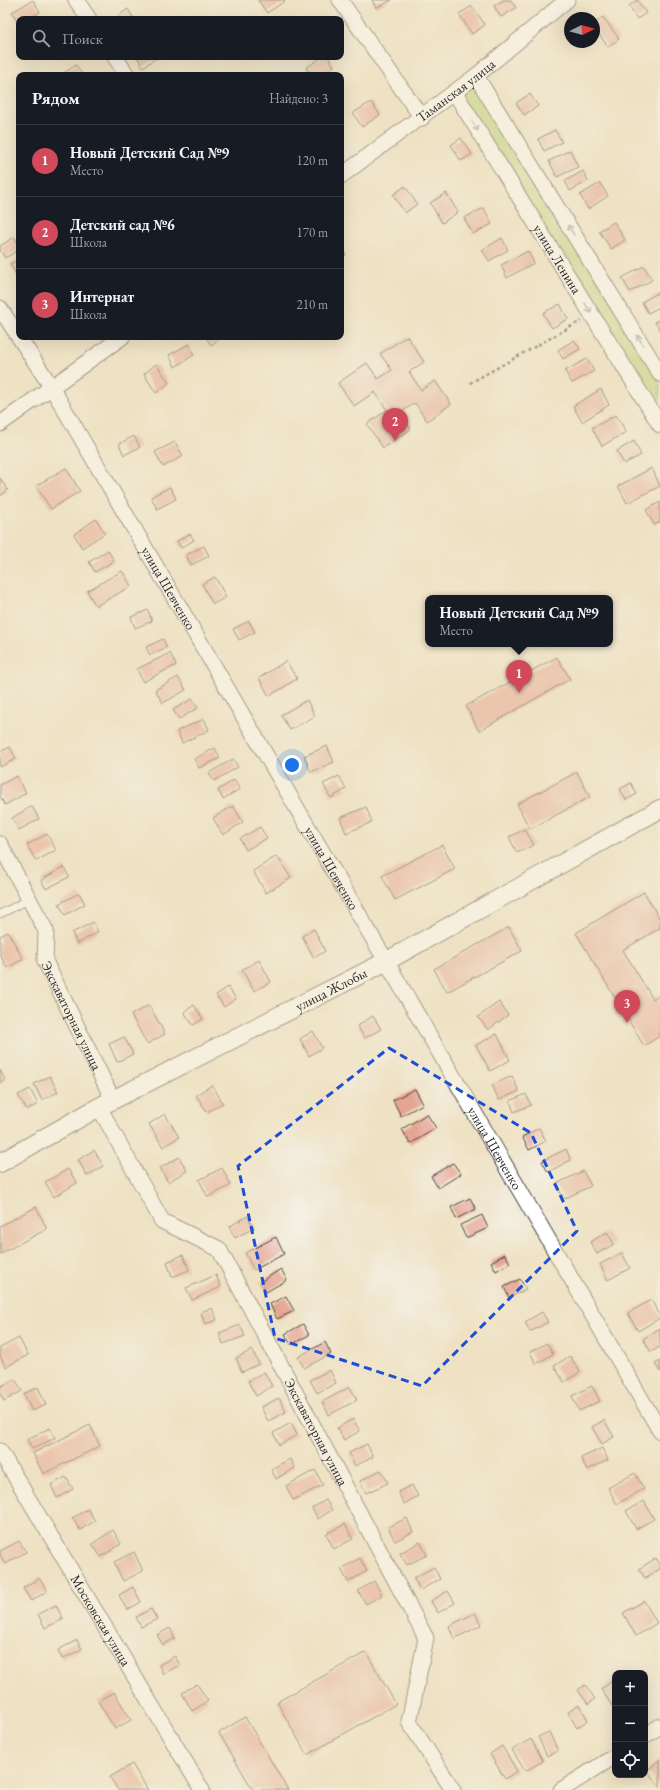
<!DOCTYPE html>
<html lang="ru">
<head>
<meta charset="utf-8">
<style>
  body { margin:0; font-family:"EB Garamond",serif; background:#242831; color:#f1f3f6 }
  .controls { position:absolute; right:12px; bottom:12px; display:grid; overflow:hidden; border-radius:8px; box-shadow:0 4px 16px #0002 }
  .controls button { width:36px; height:36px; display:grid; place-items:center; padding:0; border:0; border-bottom:1px solid #363941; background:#171b24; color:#f1f3f6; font:20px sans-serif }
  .compass { position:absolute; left:564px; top:12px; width:36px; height:36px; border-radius:50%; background:#171b24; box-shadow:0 4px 16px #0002; rotate:84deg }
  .you { position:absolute; left:292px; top:765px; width:14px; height:14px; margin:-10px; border:3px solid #fff; border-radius:50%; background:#1a73e8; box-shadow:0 0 0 6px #1a73e833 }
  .badge { display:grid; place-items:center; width:26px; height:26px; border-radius:50%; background:#d1495b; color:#fff; font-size:13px; font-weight:700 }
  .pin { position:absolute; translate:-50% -33px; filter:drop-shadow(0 1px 2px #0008) }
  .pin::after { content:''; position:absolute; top:21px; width:14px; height:12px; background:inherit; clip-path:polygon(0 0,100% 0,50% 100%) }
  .popup { position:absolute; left:425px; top:595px; width:188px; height:52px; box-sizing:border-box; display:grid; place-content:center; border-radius:8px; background:#171b24; filter:drop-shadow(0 1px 3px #0005); font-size:13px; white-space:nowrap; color:#9ea1a6 }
  .popup b { font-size:15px; color:#f1f3f6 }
  .popup::after { content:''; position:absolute; left:50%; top:100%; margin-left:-8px; border:8px solid transparent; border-top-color:#171b24 }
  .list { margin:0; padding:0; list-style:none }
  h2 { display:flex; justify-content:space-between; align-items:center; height:52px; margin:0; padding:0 16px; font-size:17px }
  h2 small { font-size:13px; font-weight:400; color:#9ea1a6 }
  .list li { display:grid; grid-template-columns:26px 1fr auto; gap:12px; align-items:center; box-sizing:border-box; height:72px; padding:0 16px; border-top:1px solid #363941 }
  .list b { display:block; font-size:15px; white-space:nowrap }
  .list p { margin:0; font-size:13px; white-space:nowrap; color:#9ea1a6 }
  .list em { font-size:13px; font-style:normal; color:#9ea1a6 }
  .icon { flex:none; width:22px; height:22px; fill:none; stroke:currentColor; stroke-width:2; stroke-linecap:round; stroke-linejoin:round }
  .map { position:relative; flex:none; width:660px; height:1790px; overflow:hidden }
  .search { position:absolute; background:#171b24; box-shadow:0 4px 16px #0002; left:16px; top:16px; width:328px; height:44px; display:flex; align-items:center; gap:10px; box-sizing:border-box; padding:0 14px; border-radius:8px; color:#9ea1a6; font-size:15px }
  .panel { position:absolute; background:#171b24; box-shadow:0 4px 16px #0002; left:16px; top:72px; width:328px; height:268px; border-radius:8px }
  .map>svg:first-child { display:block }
</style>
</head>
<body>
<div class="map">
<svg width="660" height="1790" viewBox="0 0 660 1790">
  <rect width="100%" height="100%" fill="#f6f6f2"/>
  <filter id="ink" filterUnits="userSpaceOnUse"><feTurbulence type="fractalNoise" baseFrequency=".025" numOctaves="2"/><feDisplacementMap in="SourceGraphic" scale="8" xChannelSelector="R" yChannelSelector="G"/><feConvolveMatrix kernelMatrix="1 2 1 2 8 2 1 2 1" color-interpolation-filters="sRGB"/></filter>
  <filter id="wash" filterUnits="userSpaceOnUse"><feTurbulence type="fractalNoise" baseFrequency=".012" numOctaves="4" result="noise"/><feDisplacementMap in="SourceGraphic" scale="16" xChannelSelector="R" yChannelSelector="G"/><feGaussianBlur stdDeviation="0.9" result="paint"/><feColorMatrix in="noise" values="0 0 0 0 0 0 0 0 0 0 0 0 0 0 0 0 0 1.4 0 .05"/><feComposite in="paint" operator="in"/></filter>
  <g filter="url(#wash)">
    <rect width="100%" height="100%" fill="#efe1c3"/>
    <!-- green -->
    <path fill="#bad47a" stroke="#728052" d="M475,80L660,378V428L459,93Z"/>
    <g id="blocks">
      <!-- building -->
      <path fill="#e6a492" d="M33,0L40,12L28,19H19V24L12,12Z
        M258,0H284L285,1L267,13Z
        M372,0H392L376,8Z
        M503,0H511L516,8L501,17L494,6Z
        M637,0L646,13L637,19L629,6Z
        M472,6L485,25L472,34L459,14Z
        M128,9L134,19H114Z
        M603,17L619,39L608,47L594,27V24Z
        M137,57H158L143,67Z
        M322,57H328L334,66L322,75H311L306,68Z
        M76,65L83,75H61Z
        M530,94L538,106L524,115L516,103Z
        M371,102L380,115L362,127L353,113Z
        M555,130L562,142L544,151L538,139Z
        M461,138L472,154L461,161L451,145Z
        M570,150L578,167L557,177L549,161Z
        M583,171L588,181L570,191L565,181Z
        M600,183L608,196L588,209L580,195Z
        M405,186L417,204L405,213L393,195Z
        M446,193L458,212L442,223L430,203Z
        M484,208L492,224L473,234L464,218Z
        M614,222L625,240L611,249L599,231Z
        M14,237L19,245V250L5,258L0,250V246Z
        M502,238L508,250L489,261L482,250Z
        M341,246L346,255L341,259Z
        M528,251L534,263L507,278L501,265Z
        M19,259V277L18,278L10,264Z
        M644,266L652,280L630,292L622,278Z
        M659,292L660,307L648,313L642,302Z
        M560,304L568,319L552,328L543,313Z
        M660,319V330L655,322Z
        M407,336L424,362L409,372L421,390L435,381L451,404L427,421L415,403L400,413L411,429L383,448L367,424L387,410L375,392L354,406L338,383L367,363L378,379L392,370L380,354Z
        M206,337H222L211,345Z
        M574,340L580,349L563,359L558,350Z
        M189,344L194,355L175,367L169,355Z
        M587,359L594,371L572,383L565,371Z
        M156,364L169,383L156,393L144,374Z
        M601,389L609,405L582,422L573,406Z
        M616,415L626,432L602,446L592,428Z
        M134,436L140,447L124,455L119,444Z
        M634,441L641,455L624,464L617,451Z
        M175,442L183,456L163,467L155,452Z
        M66,468L80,491L51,509L36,486Z
        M652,468L660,486L627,503L618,486Z
        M0,478L8,490L0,496Z
        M170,487L176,499L157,509L151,497Z
        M660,502V522L654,525L646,510Z
        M96,519L105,533L82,548L74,534Z
        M190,534L194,540L181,548L177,541Z
        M204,546L209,556L191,565L186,555Z
        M108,550L114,561L95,572L89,562Z
        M122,571L131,586L96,606L87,591Z
        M215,577L226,597L213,604L202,584Z
        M148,610L152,621L135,628L131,617Z
        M249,621L255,632L239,640L233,629Z
        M163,639L167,647L150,655L146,647Z
        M170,653L176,665L143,682L137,669Z
        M557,657L570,679L479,731L466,706Z
        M286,661L297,679L269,696L259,678Z
        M178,677L186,690L163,703L155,690Z
        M192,699L198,708L179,719L173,710Z
        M307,700L315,716L290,730L281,715Z
        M204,719L209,730L182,743L177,731Z
        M327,746L334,762L311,772L304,756Z
        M10,747L16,759L0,767V752Z
        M215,748L220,758L199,768L194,759Z
        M233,759L238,767L214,781L209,773Z
        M577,772L590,797L530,829L517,804Z
        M17,776L26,793L5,805L0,796V785Z
        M339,776L346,789L331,798L323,784Z
        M234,780L240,789L223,799L218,790Z
        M631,783L637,794L626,800L620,789Z
        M32,806L39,819L19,830L12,818Z
        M233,806L243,822L223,835L213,818Z
        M366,807L372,822L346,833L340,818Z
        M260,827L267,838L246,850L240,839Z
        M525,829L534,845L517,853L509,837Z
        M47,834L56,850L36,861L27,845Z
        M442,845L455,869L395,900L382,876Z
        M277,856L291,878L266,893L253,871Z
        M64,867L69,877L46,889L41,880Z
        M644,892L660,919V928L623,950L653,999L660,994V1036L644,1046L576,933Z
        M79,893L85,904L65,915L59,904Z
        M93,922L98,932L77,944L72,933Z
        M509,927L522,951L447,992L434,969Z
        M314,929L325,951L314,958L302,936Z
        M8,932L23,959L7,968L0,955V936Z
        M259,960L271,982L254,991L242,970Z
        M228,987L236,999L224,1007L216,995Z
        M499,1002L508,1015L488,1030L478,1017Z
        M149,1005L165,1034L147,1044L131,1015Z
        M194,1005L203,1019L193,1025L184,1012Z
        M373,1016L381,1029L365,1038L357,1026Z
        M313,1031L322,1048L309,1056L300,1039Z
        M497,1034L510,1060L490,1071L476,1045Z
        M124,1037L133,1054L117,1062L109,1044Z
        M0,1070L5,1080L0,1083Z
        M50,1076L58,1092L42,1100L34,1084Z
        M512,1076L519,1091L499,1100L492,1085Z
        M212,1085L223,1103L207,1112L196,1095Z
        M30,1089L38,1104L27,1110L18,1095Z
        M415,1089L423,1104L401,1116L393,1100Z
        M526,1094L531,1105L514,1112L510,1101Z
        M165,1114L179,1137L163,1147L149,1124Z
        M427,1114L436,1128L410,1144L402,1129Z
        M539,1128L546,1141L529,1150L522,1137Z
        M566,1149L571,1160L548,1172L542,1161Z
        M94,1150L103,1166L87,1176L78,1160Z
        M179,1157L187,1171L168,1182L160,1168Z
        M453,1163L461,1174L438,1188L431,1176Z
        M222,1168L231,1185L208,1197L199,1180Z
        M68,1169L77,1183L54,1197L45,1182Z
        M583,1171L591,1186L564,1199L556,1184Z
        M470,1198L476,1209L456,1219L451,1207Z
        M36,1207L47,1229L0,1254V1226Z
        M482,1215L488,1228L466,1238L460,1225Z
        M247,1216L254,1228L235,1238L229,1227Z
        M607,1232L614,1244L597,1254L590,1242Z
        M276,1237L284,1254L254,1270L245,1253Z
        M622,1253L630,1268L608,1280L600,1264Z
        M505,1254L510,1263L496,1271L491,1262Z
        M183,1255L189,1270L172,1277L167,1262Z
        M281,1269L287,1280L266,1292L260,1282Z
        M216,1275L221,1287L192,1300L186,1288Z
        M520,1279L526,1289L509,1298L504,1287Z
        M286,1296L294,1311L277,1319L270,1304Z
        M651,1300L660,1315V1318L638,1331L628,1313Z
        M212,1308L217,1320L205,1324L201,1312Z
        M542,1312L548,1322L530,1332L525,1322Z
        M303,1324L309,1335L291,1345L285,1334Z
        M240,1325L245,1336L223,1344L219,1333Z
        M660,1328V1347L651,1352L643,1339Z
        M19,1338L28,1355L6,1367L0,1356V1348Z
        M325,1342L331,1354L304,1368L298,1357Z
        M547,1343L553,1354L536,1364L530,1352Z
        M252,1350L259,1364L242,1372L236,1358Z
        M570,1356L580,1372L564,1382L554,1366Z
        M660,1361V1372L655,1364Z
        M330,1370L336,1383L317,1393L310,1380Z
        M264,1372L272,1386L256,1396L248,1381Z
        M15,1379L22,1391L4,1401L0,1394V1387Z
        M592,1386L600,1401L579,1411L572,1396Z
        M38,1387L46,1405L32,1411L24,1394Z
        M350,1387L357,1400L329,1415L322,1402Z
        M279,1398L286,1412L268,1421L261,1407Z
        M353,1419L360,1431L344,1440L337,1428Z
        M604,1420L614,1437L602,1444L592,1427Z
        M291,1423L297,1435L279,1445L273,1433Z
        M90,1425L100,1446L43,1474L33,1453Z
        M50,1428L55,1438L32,1449L27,1439Z
        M367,1444L373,1457L355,1466L349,1453Z
        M602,1448L608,1460L587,1470L581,1458Z
        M290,1459L295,1468L276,1479L271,1469Z
        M315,1470L323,1485L293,1500L286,1486Z
        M381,1470L388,1483L366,1493L360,1481Z
        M635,1473L644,1489L617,1504L608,1488Z
        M66,1477L73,1489L57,1498L51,1485Z
        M412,1485L418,1496L404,1504L398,1492Z
        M326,1500L332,1510L318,1519L312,1508Z
        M644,1501L654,1519L636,1529L626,1511Z
        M88,1509L95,1521L80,1530L72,1518Z
        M407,1518L413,1532L395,1541L388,1527Z
        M345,1524L353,1539L334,1549L326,1534Z
        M113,1530L121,1544L101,1557L92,1544Z
        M19,1541L26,1552L5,1564L0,1554V1551Z
        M420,1542L427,1555L407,1565L400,1553Z
        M134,1552L143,1571L123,1581L114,1562Z
        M360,1558L367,1571L348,1582L341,1569Z
        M656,1558L660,1564V1569L645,1578L639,1569Z
        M434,1567L440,1579L420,1590L414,1578Z
        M39,1578L47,1591L31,1601L23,1588Z
        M374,1581L382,1595L366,1604L358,1591Z
        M133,1587L141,1602L127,1610L119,1595Z
        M448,1591L455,1603L438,1613L431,1601Z
        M644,1601L657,1623L636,1636L623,1613Z
        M56,1605L63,1619L45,1628L38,1614Z
        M151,1609L157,1619L141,1627L136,1617Z
        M475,1613L481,1625L454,1639L449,1626Z
        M170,1628L175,1638L163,1645L157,1635Z
        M77,1640L82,1649L62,1659L58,1650Z
        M366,1652L396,1704L307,1755L277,1702Z
        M175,1656L180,1665L163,1674L159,1665Z
        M615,1679V1708L614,1709L601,1689Z
        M197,1684L208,1701L192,1711L182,1693Z
        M585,1685L595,1699L588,1704L578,1690Z
        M114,1692L131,1720L115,1729L98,1701Z
        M579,1705L588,1720L577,1728L568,1712Z
        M245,1717L288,1790H253L219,1733Z
        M549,1732L558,1751L547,1756L538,1737Z
        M531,1739L543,1761L525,1771L512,1750Z
        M502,1746L517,1771L505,1779L490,1754Z
        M660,1759V1787L647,1771Z
        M132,1764L148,1790H118L110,1777Z"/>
    </g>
  </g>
  <g filter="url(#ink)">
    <use href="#blocks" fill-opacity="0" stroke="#484642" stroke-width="1"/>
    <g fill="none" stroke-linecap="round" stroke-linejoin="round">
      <!-- service casing -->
      <g stroke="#484642" stroke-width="9">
        <path id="service" d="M0,914L30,899"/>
      </g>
      <!-- minor casing -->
      <g stroke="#484642" stroke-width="17">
        <g id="minor">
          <path d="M76,0L89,19"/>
          <path d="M340,0L422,118"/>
          <path d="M115,57L127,75"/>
          <path d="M476,76L660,374"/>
          <path id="s1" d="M455,93L660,425"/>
          <path id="s2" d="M341,176L476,76L567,0"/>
          <path id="s3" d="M0,308L52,388L660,1431"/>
          <path d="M0,424L122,337"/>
          <path id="s4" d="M0,844L46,931L45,961L113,1100"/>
          <path id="s5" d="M99,1107L162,1221L219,1249L426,1638L409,1722L453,1790"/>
          <path id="s6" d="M0,1451L202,1790"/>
          <path d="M645,1736L660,1726"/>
          <path d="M561,1790L615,1756"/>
        </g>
      </g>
      <!-- tertiary casing -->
      <g stroke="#484642" stroke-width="20">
        <g id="tertiary">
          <path id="s7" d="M0,1163L99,1107L385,962L660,809"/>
        </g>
      </g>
      <!-- path -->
      <path stroke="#484642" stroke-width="2.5" stroke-dasharray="3 3" stroke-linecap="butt" d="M470,383L581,321"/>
      <!-- service -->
      <use href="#service" stroke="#fff" stroke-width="7"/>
      <!-- minor -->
      <use href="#minor" stroke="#fff" stroke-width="15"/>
      <!-- tertiary -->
      <use href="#tertiary" stroke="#fff" stroke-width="18"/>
    </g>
    <!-- one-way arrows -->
    <defs><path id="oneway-shaft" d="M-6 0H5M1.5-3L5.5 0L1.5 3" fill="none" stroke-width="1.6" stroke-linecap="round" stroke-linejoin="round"/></defs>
    <g stroke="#a0a0a0">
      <use href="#oneway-shaft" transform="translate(475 126) rotate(58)"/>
      <use href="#oneway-shaft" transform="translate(571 230) rotate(-122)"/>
      <use href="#oneway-shaft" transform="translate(588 308) rotate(58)"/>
      <use href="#oneway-shaft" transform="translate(640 340) rotate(-122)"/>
    </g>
  </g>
  <!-- marked area -->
  <path d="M0 0H660V1790H0ZM389,1048L531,1133L577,1231L422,1386L275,1338L238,1166Z" fill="#efe1c3" fill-opacity=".55" fill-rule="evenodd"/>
  <path fill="none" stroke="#1d4ed8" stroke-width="3" stroke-dasharray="8 5" stroke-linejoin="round" d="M389,1048L531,1133L577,1231L422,1386L275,1338L238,1166Z"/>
  <g text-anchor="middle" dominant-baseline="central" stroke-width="4" stroke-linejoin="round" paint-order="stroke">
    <!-- street labels -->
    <g font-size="14" fill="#2b2b2b" stroke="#f6f6f2">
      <text stroke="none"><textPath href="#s2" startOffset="143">Таманская улица</textPath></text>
      <text stroke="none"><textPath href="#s1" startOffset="195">улица Ленина</textPath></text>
      <text stroke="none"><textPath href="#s3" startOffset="327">улица Шевченко</textPath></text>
      <text stroke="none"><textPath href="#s3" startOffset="651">улица Шевченко</textPath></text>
      <text stroke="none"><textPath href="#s7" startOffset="374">улица Жлобы</textPath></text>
      <text stroke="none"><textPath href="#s4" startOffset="189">Экскаваторная улица</textPath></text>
      <text stroke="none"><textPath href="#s3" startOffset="975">улица Шевченко</textPath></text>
      <text stroke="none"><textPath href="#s5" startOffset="401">Экскаваторная улица</textPath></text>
      <text stroke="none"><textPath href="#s6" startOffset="197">Московская улица</textPath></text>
    </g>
  </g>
</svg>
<div class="controls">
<button>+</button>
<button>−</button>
<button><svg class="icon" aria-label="locate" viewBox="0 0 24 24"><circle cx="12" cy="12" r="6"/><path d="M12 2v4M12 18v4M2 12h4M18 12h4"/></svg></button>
</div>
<svg class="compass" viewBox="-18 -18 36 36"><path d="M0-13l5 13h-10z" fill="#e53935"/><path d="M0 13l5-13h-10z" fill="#9ea1a6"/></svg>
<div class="you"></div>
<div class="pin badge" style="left:519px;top:693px">1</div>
<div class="popup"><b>Новый Детский Сад №9</b>Место</div>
<div class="pin badge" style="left:395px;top:441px">2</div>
<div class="pin badge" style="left:627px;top:1023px">3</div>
<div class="search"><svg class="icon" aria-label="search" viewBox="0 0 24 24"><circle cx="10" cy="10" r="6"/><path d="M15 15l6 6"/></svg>Поиск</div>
<section class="panel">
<h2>Рядом<small>Найдено: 3</small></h2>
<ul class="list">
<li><span class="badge">1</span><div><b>Новый Детский Сад №9</b><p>Место</p></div><em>120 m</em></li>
<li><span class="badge">2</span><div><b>Детский сад №6</b><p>Школа</p></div><em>170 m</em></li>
<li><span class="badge">3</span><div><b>Интернат</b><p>Школа</p></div><em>210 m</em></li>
</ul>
</section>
</div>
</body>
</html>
